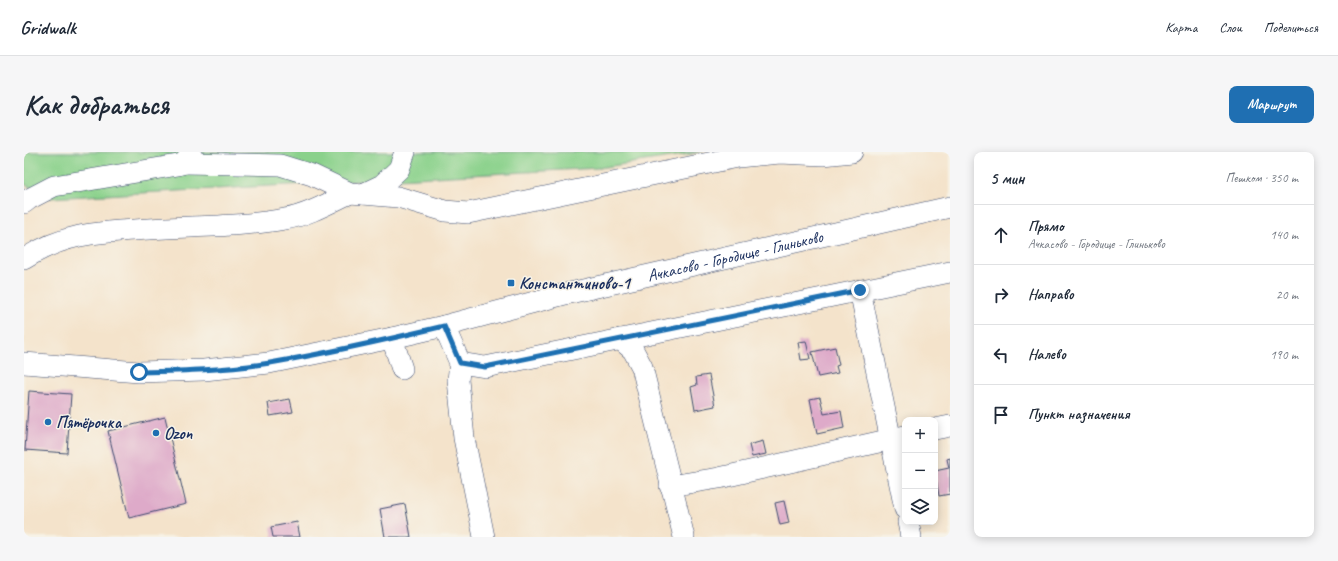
<!DOCTYPE html>
<html lang="ru">
<head>
<meta charset="utf-8">
<style>
  body { margin:0; font-family:Caveat,sans-serif; background:#f6f6f7; color:#1f2937 }
  .controls { position:absolute; right:12px; bottom:12px; display:grid; overflow:hidden; border-radius:8px; box-shadow:0 2px 10px #0003 }
  .controls button { width:36px; height:36px; display:grid; place-items:center; padding:0; border:0; border-bottom:1px solid #e0e1e3; background:#fff; color:#1f2937; font:20px sans-serif }
  .stop { position:absolute; width:12px; height:12px; margin:-9px; border:3px solid #1f6fb2; border-radius:50%; background:#fff }
  .stop.end { background:#1f6fb2; border-color:#fff; box-shadow:0 1px 4px #0008 }
  .list { margin:0; padding:0; list-style:none }
  h2 { display:flex; justify-content:space-between; align-items:center; height:52px; margin:0; padding:0 16px; font-size:17px }
  h2 small { font-size:13px; font-weight:400; color:#747a83 }
  .list li { display:grid; grid-template-columns:26px 1fr auto; gap:12px; align-items:center; box-sizing:border-box; height:60px; padding:0 16px; border-top:1px solid #e0e1e3 }
  .list b { display:block; font-size:15px; white-space:nowrap }
  .list p { margin:0; font-size:13px; white-space:nowrap; color:#747a83 }
  .list em { font-size:13px; font-style:normal; color:#747a83 }
  .icon { flex:none; width:22px; height:22px; fill:none; stroke:currentColor; stroke-width:2; stroke-linecap:round; stroke-linejoin:round }
  .map { position:relative; flex:none; width:926px; height:385px; overflow:hidden; border-radius:8px }
  header { display:flex; align-items:center; gap:24px; box-sizing:border-box; height:56px; padding:0 20px; background:#fff; border-bottom:1px solid #e0e1e3 }
  header strong { font-size:19px }
  nav { display:flex; gap:22px; margin-inline-start:auto; font-size:14px }
  .intro { display:flex; align-items:center; justify-content:space-between; box-sizing:border-box; height:96px; padding:0 24px }
  h1 { margin:0; font-size:28px }
  .button { padding:10px 18px; border-radius:8px; background:#1f6fb2; color:#fff; font-size:14px; font-weight:700 }
  main { display:flex; gap:24px; padding:0 24px }
  aside { flex:1; background:#fff; border-radius:8px; box-shadow:0 2px 10px #0003 }
  .map>svg:first-child { display:block }
</style>
</head>
<body>
<header>
<strong>Gridwalk</strong>
<nav><a>Карта</a><a>Слои</a><a>Поделиться</a></nav>
</header>
<div class="intro"><h1>Как добраться</h1><a class="button">Маршрут</a></div>
<main>
<div class="map">
<svg width="926" height="385" viewBox="0 0 926 385">
  <rect width="100%" height="100%" fill="#f7f3e8"/>
  <filter id="ink" filterUnits="userSpaceOnUse"><feTurbulence type="fractalNoise" baseFrequency=".025" numOctaves="2"/><feDisplacementMap in="SourceGraphic" scale="8" xChannelSelector="R" yChannelSelector="G"/><feConvolveMatrix kernelMatrix="1 2 1 2 8 2 1 2 1" color-interpolation-filters="sRGB"/></filter>
  <filter id="wash" filterUnits="userSpaceOnUse"><feTurbulence type="fractalNoise" baseFrequency=".012" numOctaves="4" result="noise"/><feDisplacementMap in="SourceGraphic" scale="16" xChannelSelector="R" yChannelSelector="G"/><feGaussianBlur stdDeviation="0.9" result="paint"/><feColorMatrix in="noise" values="0 0 0 0 0 0 0 0 0 0 0 0 0 0 0 0 0 1.4 0 .05"/><feComposite in="paint" operator="in"/></filter>
  <g filter="url(#wash)">
    <rect width="100%" height="100%" fill="#f4e3cb"/>
    <!-- green -->
    <path fill="#8ad18b" stroke="#528074" d="M0,0H679L575,16L26,46L0,32Z"/>
    <g id="blocks">
      <!-- building -->
      <path fill="#deaac9" d="M782,189L786,207L777,208L774,190Z
        M811,195L815,213L812,214L814,221L794,225L788,200Z
        M685,223L691,254L671,258L667,235L673,233L672,225Z
        M5,239L47,242L43,301L1,298Z
        M796,245L800,262L817,259L820,276L793,282L786,247Z
        M266,247L269,260L246,264L244,251Z
        M141,265L162,352L105,366L84,279Z
        M739,289L742,302L728,305L725,293Z
        M926,306V342L915,344L911,319L925,316L923,307Z
        M760,349L765,371L756,373L751,351Z
        M381,352L387,385H361L356,357Z
        M273,370L276,385H249L247,375Z"/>
    </g>
  </g>
  <g filter="url(#ink)">
    <use href="#blocks" fill-opacity="0" stroke="#3c4a6e" stroke-width="1"/>
    <g fill="none" stroke-linecap="round" stroke-linejoin="round">
      <!-- minor casing -->
      <g stroke="#3c4a6e" stroke-width="22">
        <g id="minor">
          <path d="M161,11L256,13L288,23L326,41L339,42L358,33L375,17L381,0"/>
          <path d="M339,42L374,45L421,59L444,61L714,5L756,1L799,3L828,0"/>
          <path d="M0,51L5,47L30,34L154,13L161,11L167,0"/>
          <path d="M0,107C42,80 77,80 125,77C170,74 217,75 261,67C282,64 307,50 326,41"/>
          <path d="M836,138L881,357"/>
          <path d="M420,174L436,211L434,228L440,286L460,385"/>
          <path d="M368,186L378,217"/>
          <path d="M596,187L609,198L618,215L660,385"/>
          <path id="s1" d="M0,211L115,220L180,218L245,211L368,186L420,174L537,143L926,55"/>
          <path d="M436,211L461,215L926,120"/>
          <path d="M911,277L926,274"/>
          <path d="M646,334L695,326L881,284"/>
          <path d="M884,370L887,385"/>
        </g>
      </g>
      <!-- minor -->
      <use href="#minor" stroke="#fff" stroke-width="21"/>
    </g>
  </g>
  <g fill="none" stroke-linecap="round" stroke-linejoin="round" filter="url(#ink)">
    <!-- route -->
    <path stroke="#1f6fb2" stroke-width="5" d="M115,220C159,219 203,218 246,211C304,201 362,188 420,174L436,211L461,215L836,138"/>
  </g>
  <!-- markers -->
  <g fill="#1f6fb2" stroke="#f7f3e8" stroke-width="1.5">
    <rect x="483" y="127" width="8" height="8" rx="2"/>
    <circle cx="24" cy="270" r="4"/>
    <circle cx="132" cy="281" r="4"/>
  </g>
  <g text-anchor="middle" dominant-baseline="central" stroke-width="3" stroke-linejoin="round" paint-order="stroke">
    <!-- street labels -->
    <g font-size="17" fill="#1b2f5e" stroke="#f7f3e8">
      <text stroke="none"><textPath href="#s1" startOffset="724">Ачкасово - Городище - Глиньково</textPath></text>
    </g>
    <!-- poi labels -->
    <g font-size="17" font-weight="bold" fill="#1b2f5e" stroke="#f7f3e8" text-anchor="start">
      <text x="495" y="131">Константиново-1</text>
      <text x="32" y="270">Пятёрочка</text>
      <text x="140" y="281">Ozon</text>
    </g>
  </g>
</svg>
<div class="controls">
<button>+</button>
<button>−</button>
<button><svg class="icon" aria-label="layers" viewBox="0 0 24 24"><path d="M12 4l9 5-9 5-9-5zM3 14l9 5 9-5"/></svg></button>
</div>
<div class="stop" style="left:115px;top:220px"></div>
<div class="stop end" style="left:836px;top:138px"></div>
</div>
<aside>
<h2>5 мин<small>Пешком · 350 m</small></h2>
<ul class="list">
<li><svg class="icon" aria-label="ahead" viewBox="0 0 24 24"><path d="M12 20V5M6 11l6-6 6 6"/></svg><div><b>Прямо</b><p>Ачкасово - Городище - Глиньково</p></div><em>140 m</em></li>
<li><svg class="icon" aria-label="right" viewBox="0 0 24 24"><path d="M7 20v-9h11M14 6l5 5-5 5"/></svg><div><b>Направо</b></div><em>20 m</em></li>
<li><svg class="icon" aria-label="left" viewBox="0 0 24 24"><path d="M17 20v-9H6M10 6l-5 5 5 5"/></svg><div><b>Налево</b></div><em>190 m</em></li>
<li><svg class="icon" aria-label="arrive" viewBox="0 0 24 24"><path d="M6 21V4h12l-3 4 3 4H6"/></svg><div><b>Пункт назначения</b></div></li>
</ul>
</aside>
</main>
</body>
</html>
